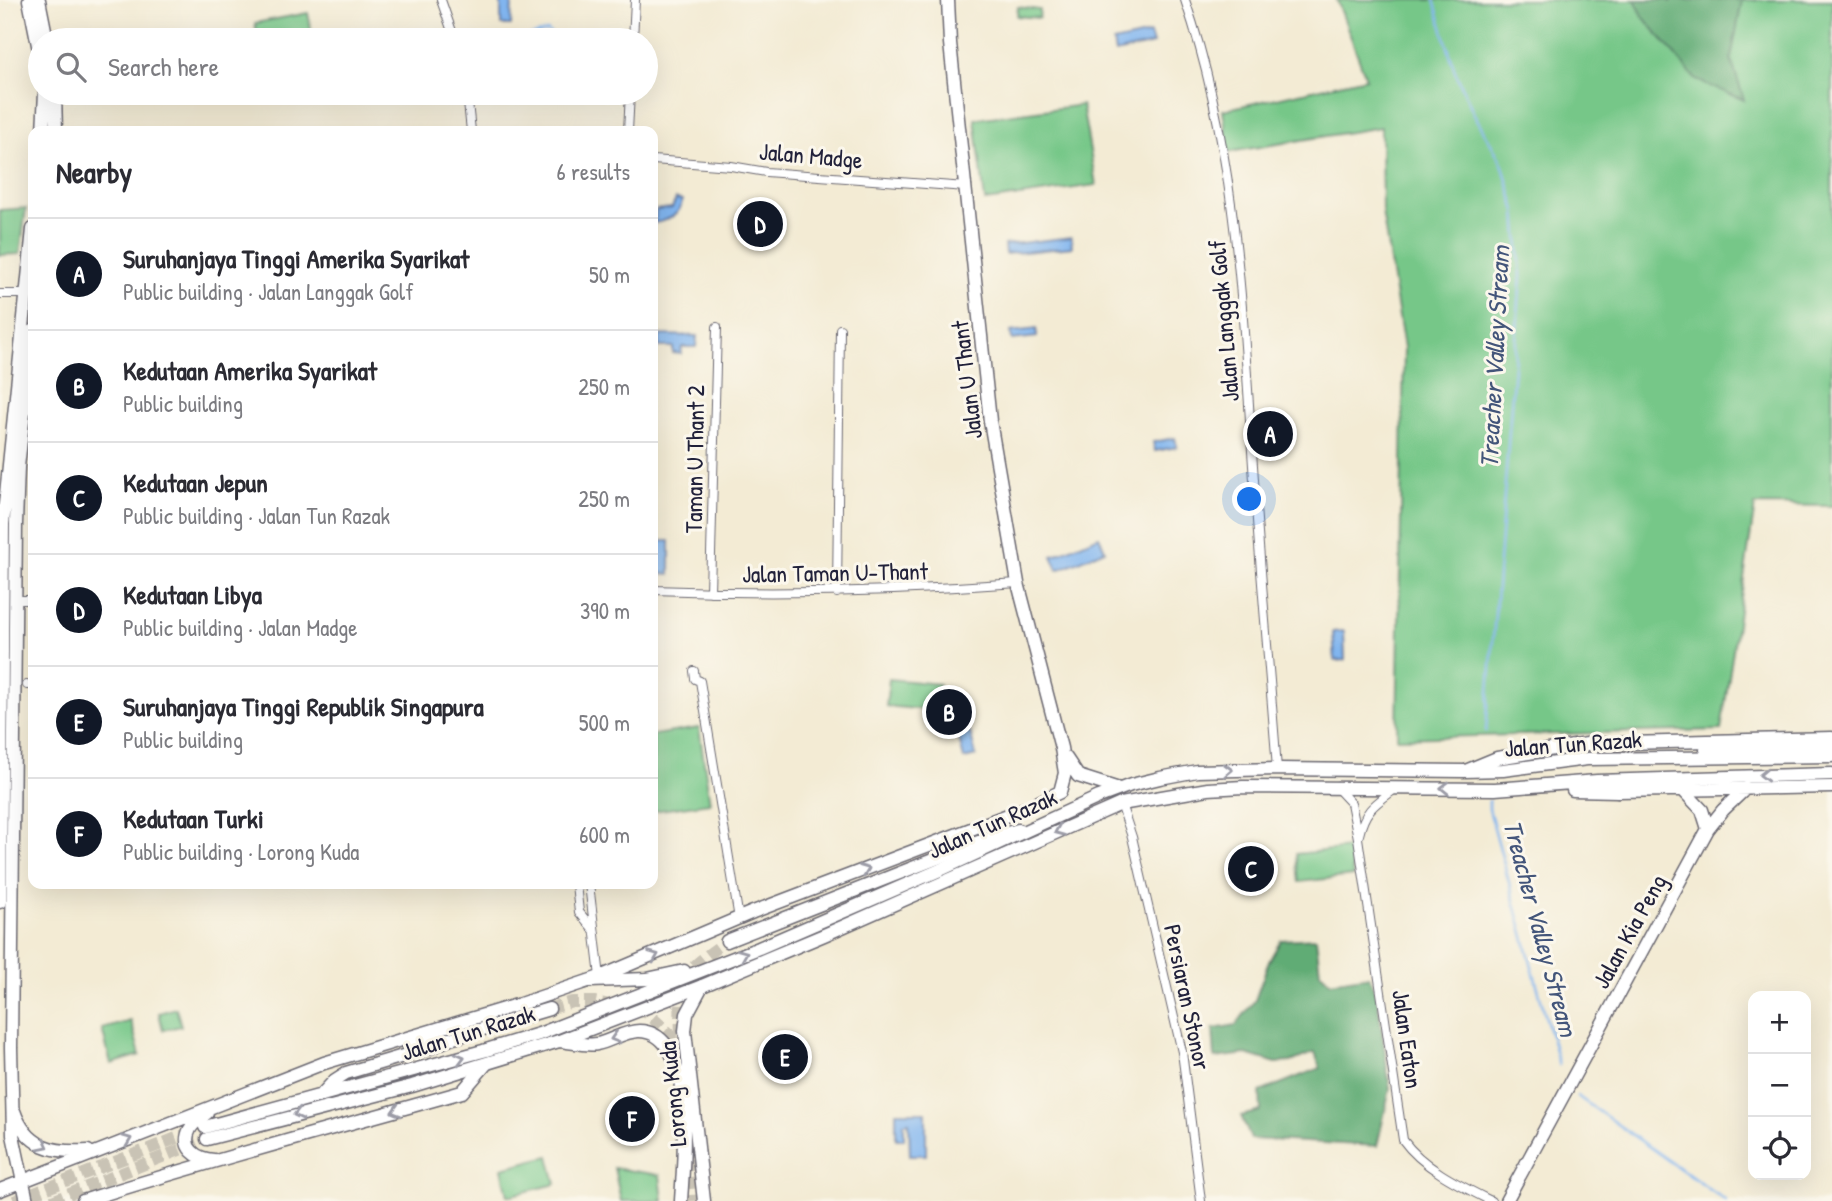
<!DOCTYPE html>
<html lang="en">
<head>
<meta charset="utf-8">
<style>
  body { margin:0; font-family:"Patrick Hand",sans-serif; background:#f7f7f7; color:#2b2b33 }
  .controls { position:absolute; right:21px; bottom:21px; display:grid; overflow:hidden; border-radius:14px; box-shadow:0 7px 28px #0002 }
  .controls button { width:63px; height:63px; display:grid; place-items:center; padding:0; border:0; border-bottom:2px solid #e1e1e2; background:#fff; color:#2b2b33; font:35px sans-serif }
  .you { position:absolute; left:1250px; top:500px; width:24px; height:24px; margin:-18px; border:5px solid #fff; border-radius:50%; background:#1a73e8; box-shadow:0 0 0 10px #1a73e833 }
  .badge { display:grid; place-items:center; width:46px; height:46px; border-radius:50%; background:#111827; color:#fff; font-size:23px; font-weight:700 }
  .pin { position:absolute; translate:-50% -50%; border:4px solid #fff; box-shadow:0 2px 7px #0006 }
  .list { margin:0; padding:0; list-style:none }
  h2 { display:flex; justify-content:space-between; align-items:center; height:91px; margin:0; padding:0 28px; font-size:30px }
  h2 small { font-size:23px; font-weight:400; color:#7c7c81 }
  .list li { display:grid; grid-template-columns:46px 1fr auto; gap:21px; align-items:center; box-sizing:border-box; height:112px; padding:0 28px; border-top:2px solid #e1e1e2 }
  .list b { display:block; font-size:26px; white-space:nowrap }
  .list p { margin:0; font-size:23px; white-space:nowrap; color:#7c7c81 }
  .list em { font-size:23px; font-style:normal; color:#7c7c81 }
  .icon { flex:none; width:38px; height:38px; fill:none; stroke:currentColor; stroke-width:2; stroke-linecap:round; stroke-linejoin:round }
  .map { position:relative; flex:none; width:1832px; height:1201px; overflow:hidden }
  .search { position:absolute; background:#fff; box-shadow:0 7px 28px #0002; left:28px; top:28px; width:630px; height:77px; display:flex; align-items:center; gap:18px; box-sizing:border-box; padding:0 24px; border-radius:38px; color:#7c7c81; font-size:26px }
  .panel { position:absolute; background:#fff; box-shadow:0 7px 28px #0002; left:28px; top:126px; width:630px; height:763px; border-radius:14px }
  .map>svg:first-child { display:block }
</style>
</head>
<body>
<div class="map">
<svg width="1832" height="1201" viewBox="0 0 1832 1201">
  <rect width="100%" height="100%" fill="#fbf7ec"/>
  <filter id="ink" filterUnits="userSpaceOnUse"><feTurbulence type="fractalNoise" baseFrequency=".0143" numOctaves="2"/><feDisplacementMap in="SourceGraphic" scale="14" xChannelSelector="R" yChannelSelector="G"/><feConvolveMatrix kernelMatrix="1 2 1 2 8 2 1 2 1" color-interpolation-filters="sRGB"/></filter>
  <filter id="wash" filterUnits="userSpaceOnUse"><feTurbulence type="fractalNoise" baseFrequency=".00686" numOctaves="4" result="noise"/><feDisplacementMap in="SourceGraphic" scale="28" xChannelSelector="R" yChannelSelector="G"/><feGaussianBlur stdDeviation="1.57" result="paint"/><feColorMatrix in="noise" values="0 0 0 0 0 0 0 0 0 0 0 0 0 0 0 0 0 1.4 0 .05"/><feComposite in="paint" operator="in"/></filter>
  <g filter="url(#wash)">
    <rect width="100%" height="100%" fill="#f3ebd4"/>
    <!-- green -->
    <path fill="#76c788" stroke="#4c7462" stroke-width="2" d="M1337,0H1832V506L1755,505L1721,730L1397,738L1404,348L1382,211L1381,127L1229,152L1223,110L1366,78Z
      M1018,7L1040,10L1039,18L1017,16Z
      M308,13L313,40H258L255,23Z
      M1082,105L1096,185L985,201L975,119Z
      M26,208L20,254L0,255V210Z
      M889,679L939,684L936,711L886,706Z
      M699,728L710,803L653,811V735Z
      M1349,848L1353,876L1299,882L1296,854Z
      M176,1008L181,1026L163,1030L159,1013Z
      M131,1021L140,1055L111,1064L102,1029Z
      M549,1156L556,1184L508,1196L502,1168Z
      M614,1168L660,1175L663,1201H621Z"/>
    <!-- forest -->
    <path fill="#60ac74" stroke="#416758" stroke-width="2" d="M1635,0H1669L1671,2L1674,0H1742L1731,59L1744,100L1696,80L1644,18Z
      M1316,938L1320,972L1330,982L1369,976L1377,996L1390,1089L1377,1146L1251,1139L1241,1116L1261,1111L1260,1092L1320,1068L1315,1052L1291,1062L1276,1063L1246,1054L1215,1058L1213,1029L1236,1025L1255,1000L1269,961L1281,940Z"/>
    <!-- water -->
    <path fill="#81b5ef" stroke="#526c95" stroke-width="2" d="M501,1L512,2L511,25H501Z
      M1150,34L1153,44L1115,53L1113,42Z
      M676,199L682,200C681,215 668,220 655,223L656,210L672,208Z
      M1071,237L1072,247L1005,254L1004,245Z
      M1037,329V337L1012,340L1011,332Z
      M660,335L697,336L696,347H682L681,354L673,353V347H659Z
      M1175,438L1177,447L1155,451L1153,442Z
      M1099,536L1105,550L1058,570L1052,556Z
      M659,541H670V574L658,573Z
      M1344,631L1345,660L1335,661L1333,632Z
      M970,732L976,756L964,759L958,735Z
      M896,1112H926V1155H910L909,1122L904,1123V1139H896Z"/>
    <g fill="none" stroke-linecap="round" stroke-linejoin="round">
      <!-- stream -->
      <path stroke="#81b5ef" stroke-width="2.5" d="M1434,0L1455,71L1474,114L1502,163L1516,211L1521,276L1486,731
        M516,40L548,31L556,40
        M1489,801V809L1559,1065
        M1577,1096L1726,1201"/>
    </g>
  </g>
  <g filter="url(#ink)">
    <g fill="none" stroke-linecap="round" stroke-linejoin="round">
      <!-- secondary-tunnel -->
      <path stroke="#c9c3b5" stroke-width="12" stroke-dasharray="12 6" stroke-linecap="butt" d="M549,1009L572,1002H594L646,1012L669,1033L686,1069L687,1077
        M681,1035C679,976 679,975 727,941
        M688,1123L692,1201"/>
      <!-- primary-tunnel -->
      <path stroke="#c9c3b5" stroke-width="12" stroke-dasharray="12 6" stroke-linecap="butt" d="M14,1201L205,1127
        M52,1201L207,1139"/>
      <!-- street casing -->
      <g stroke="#6b6871" stroke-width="10">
        <path id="street" d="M441,0L455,40
          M1185,0C1235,145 1242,299 1252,451C1259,557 1269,663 1277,769
          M633,40L635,0
          M467,93L471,131
          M628,131L630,93
          M653,160L731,166L766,172L966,187
          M0,294H33
          M653,590C775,595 896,592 1018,583
          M710,592L717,327
          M837,593L840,329
          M15,600H33
          M694,671L695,679L700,681L739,919
          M27,685H33
          M1337,788L1351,803L1358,838L1403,1140C1423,1168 1461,1186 1491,1201
          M1121,804L1132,837L1182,1052L1201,1201
          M1359,835C1365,809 1375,804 1395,789
          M576,884L579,912L593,929
          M589,884L600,977"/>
      </g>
      <!-- secondary casing -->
      <g stroke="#6b6871" stroke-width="15">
        <path id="secondary" d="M29,0L40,55
          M39,0L47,40
          M55,93L56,131
          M43,131L45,93
          M1706,749L1832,748
          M1066,758L1078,776L1119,789
          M1468,770L1497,758L1587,744L1832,738
          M1683,790L1702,810L1708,829
          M1618,791L1832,787
          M0,902L3,524L33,229
          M727,941L986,839L1018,830
          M702,986L687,1014L685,1031L704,1201
          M559,1041C571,1042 586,1046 597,1044C611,1041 625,1031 639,1031C698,1032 683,1163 681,1201
          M410,1045L450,1039L549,1009
          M14,1111C27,1148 53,1153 88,1151
          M207,1113C201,1118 193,1123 190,1129C180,1148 197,1159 214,1160
          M0,1190L324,1063L517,1005L600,977L753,912L1026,808L1060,792L1065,773L1061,748L1018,583L990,421L950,43L948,0
          M27,1201L13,1135L11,1048L16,524L18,467L33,331
          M83,1201C208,1161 335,1128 462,1092L486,1064
          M1506,1201L1708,829L1723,810L1746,788"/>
      </g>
      <!-- primary casing -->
      <g stroke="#6b6871" stroke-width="15">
        <path id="primary" d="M1573,790L1618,791
          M590,981L647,979L684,971
          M323,1093L335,1080L346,1073L430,1048L450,1039
          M205,1127L483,1051L539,1034L759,948L940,870L1099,797L1131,785L1160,778L1197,771L1277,769L1464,771L1503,770L1587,759L1832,756
          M207,1139L412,1086L559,1041L702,986L824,935L1121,804L1208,789L1243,787L1495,789L1597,781L1832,774"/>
      </g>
      <!-- street -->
      <use href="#street" stroke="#fff" stroke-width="8"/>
      <!-- secondary -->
      <use href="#secondary" stroke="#fff" stroke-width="12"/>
      <!-- primary -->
      <use href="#primary" stroke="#fff" stroke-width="12"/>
    </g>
    <!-- one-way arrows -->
    <defs><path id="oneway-chevron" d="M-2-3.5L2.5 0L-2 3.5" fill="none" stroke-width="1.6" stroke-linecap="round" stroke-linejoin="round" transform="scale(1.75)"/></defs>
    <g stroke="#9c9ca7">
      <use href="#oneway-chevron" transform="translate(1228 770) rotate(-2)"/>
      <use href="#oneway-chevron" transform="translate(1764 775) rotate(178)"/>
      <use href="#oneway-chevron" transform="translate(1445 788) rotate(-179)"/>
      <use href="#oneway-chevron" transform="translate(1059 831) rotate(157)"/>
      <use href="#oneway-chevron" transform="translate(865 870) rotate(-21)"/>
      <use href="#oneway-chevron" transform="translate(743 954) rotate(-22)"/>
      <use href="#oneway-chevron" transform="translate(654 956) rotate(-22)"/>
      <use href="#oneway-chevron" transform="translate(615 1038) rotate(163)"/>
      <use href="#oneway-chevron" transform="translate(460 1058) rotate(-15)"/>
      <use href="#oneway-chevron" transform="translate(396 1111) rotate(164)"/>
      <use href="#oneway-chevron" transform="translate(298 1114) rotate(166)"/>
      <use href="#oneway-chevron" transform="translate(127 1140) rotate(-21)"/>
      <use href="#oneway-chevron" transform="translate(44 1145) rotate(27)"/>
    </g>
  </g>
  <g text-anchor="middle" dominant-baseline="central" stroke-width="6" stroke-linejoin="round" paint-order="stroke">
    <!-- street labels -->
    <g font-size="24" fill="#22223b" stroke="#fbf7ec">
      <text transform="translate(811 155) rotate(5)">Jalan Madge</text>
      <text transform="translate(1223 321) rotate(-95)">Jalan Langgak Golf</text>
      <text transform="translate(966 380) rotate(-97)">Jalan U Thant</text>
      <text transform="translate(694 459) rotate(-89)">Taman U Thant 2</text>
      <text transform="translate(835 572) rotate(-1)">Jalan Taman U-Thant</text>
      <text transform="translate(1573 743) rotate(-4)">Jalan Tun Razak</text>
      <text transform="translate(992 823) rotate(-24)">Jalan Tun Razak</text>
      <text transform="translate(1629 931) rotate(-61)">Jalan Kia Peng</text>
      <text transform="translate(1188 997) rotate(78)">Persiaran Stonor</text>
      <text transform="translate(468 1032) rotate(-17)">Jalan Tun Razak</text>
      <text transform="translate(1408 1039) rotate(82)">Jalan Eaton</text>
      <text transform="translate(672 1094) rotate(-96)">Lorong Kuda</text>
    </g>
    <!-- water labels -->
    <g font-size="26" font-style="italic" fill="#43557a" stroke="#fbf7ec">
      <text transform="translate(1494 357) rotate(-87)">Treacher Valley Stream</text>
      <text transform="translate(1541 928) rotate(75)">Treacher Valley Stream</text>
    </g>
  </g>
</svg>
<div class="controls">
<button>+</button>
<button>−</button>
<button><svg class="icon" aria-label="locate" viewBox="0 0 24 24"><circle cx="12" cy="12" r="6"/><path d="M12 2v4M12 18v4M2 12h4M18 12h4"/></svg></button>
</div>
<div class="you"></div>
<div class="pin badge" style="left:1270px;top:434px">A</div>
<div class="pin badge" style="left:949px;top:712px">B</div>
<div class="pin badge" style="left:1251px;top:869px">C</div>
<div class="pin badge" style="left:760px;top:224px">D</div>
<div class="pin badge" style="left:785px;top:1057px">E</div>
<div class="pin badge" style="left:632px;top:1119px">F</div>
<div class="search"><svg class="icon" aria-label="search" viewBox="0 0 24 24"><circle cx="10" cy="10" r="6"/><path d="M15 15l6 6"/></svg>Search here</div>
<section class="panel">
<h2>Nearby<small>6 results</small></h2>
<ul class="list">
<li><span class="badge">A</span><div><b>Suruhanjaya Tinggi Amerika Syarikat</b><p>Public building · Jalan Langgak Golf</p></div><em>50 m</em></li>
<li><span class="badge">B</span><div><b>Kedutaan Amerika Syarikat</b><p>Public building</p></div><em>250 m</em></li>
<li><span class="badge">C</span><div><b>Kedutaan Jepun</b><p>Public building · Jalan Tun Razak</p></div><em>250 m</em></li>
<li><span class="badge">D</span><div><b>Kedutaan Libya</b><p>Public building · Jalan Madge</p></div><em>390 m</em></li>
<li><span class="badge">E</span><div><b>Suruhanjaya Tinggi Republik Singapura</b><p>Public building</p></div><em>500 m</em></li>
<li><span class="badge">F</span><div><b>Kedutaan Turki</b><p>Public building · Lorong Kuda</p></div><em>600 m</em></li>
</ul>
</section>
</div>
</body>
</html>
